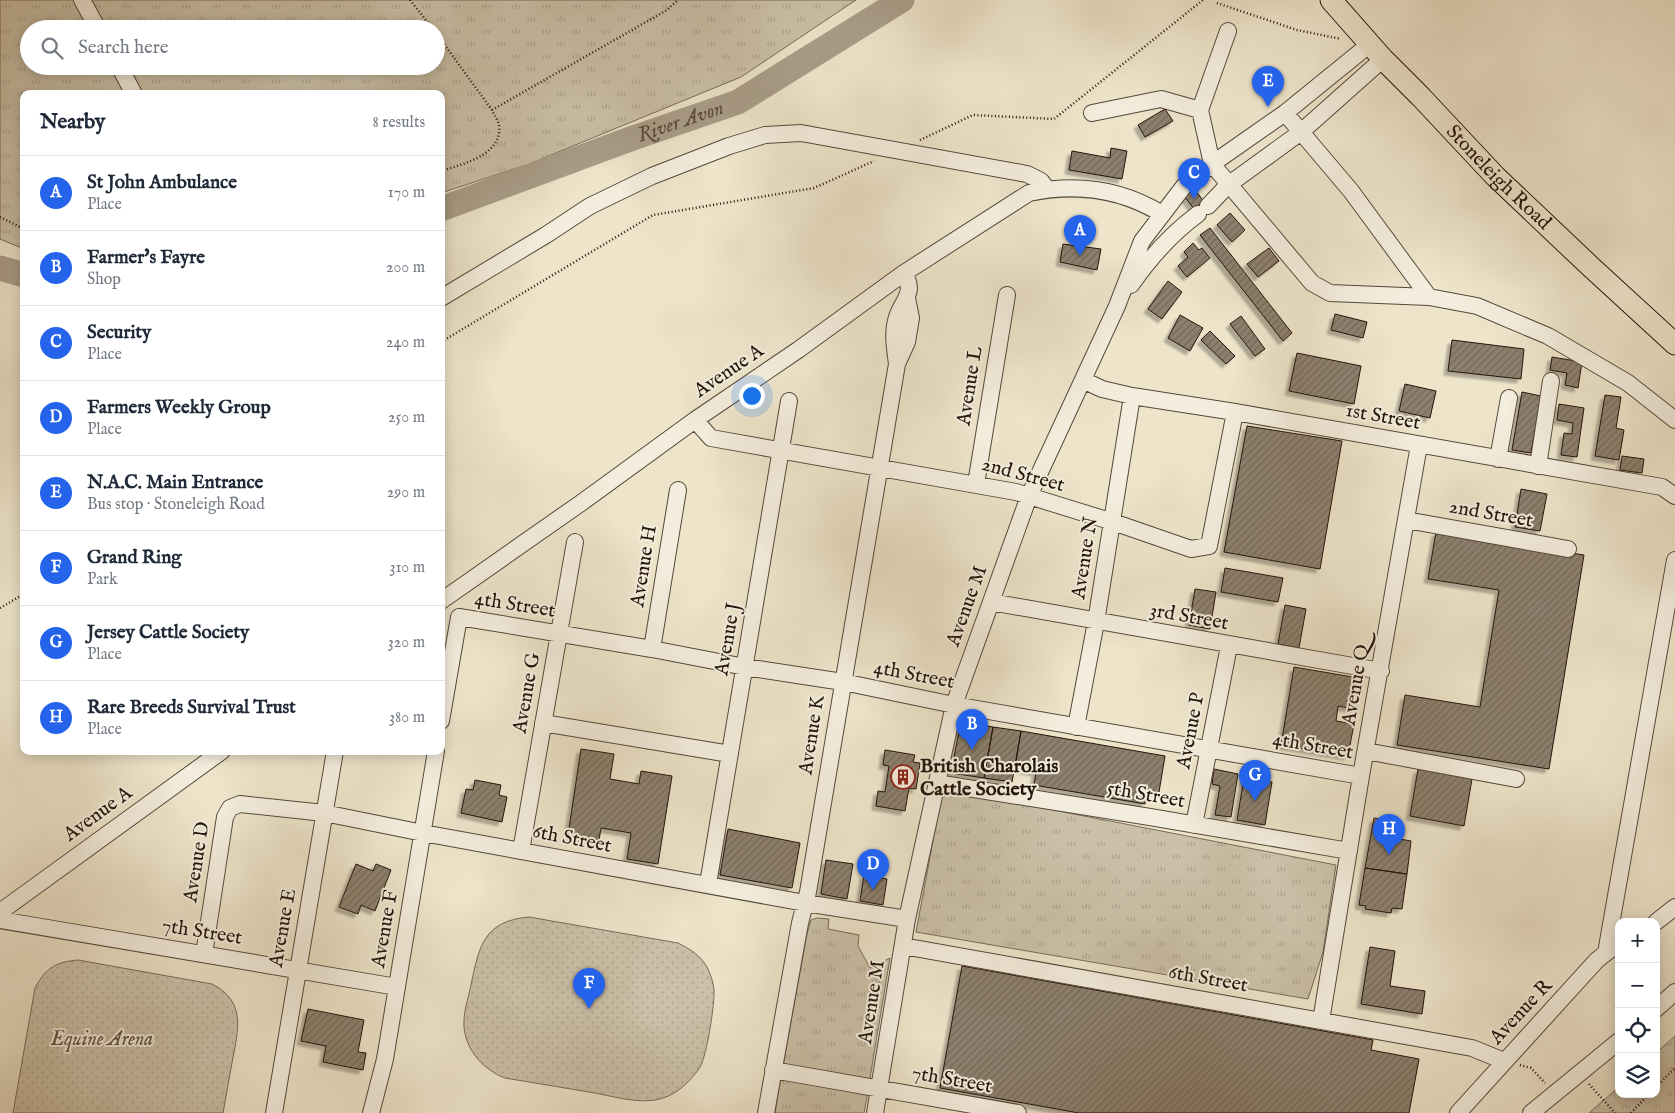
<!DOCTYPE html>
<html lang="en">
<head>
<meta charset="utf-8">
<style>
  body { margin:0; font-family:"IM FELL English",serif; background:#f6f6f7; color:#1f2937 }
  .controls { position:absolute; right:15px; bottom:15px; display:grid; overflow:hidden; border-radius:10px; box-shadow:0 2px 12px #0003 }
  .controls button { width:45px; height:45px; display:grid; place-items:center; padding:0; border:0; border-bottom:1px solid #e0e1e3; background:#fff; color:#1f2937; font:25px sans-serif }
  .you { position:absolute; left:751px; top:395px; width:18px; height:18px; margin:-12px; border:4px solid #fff; border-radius:50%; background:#1a73e8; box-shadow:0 0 0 8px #1a73e833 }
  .badge { display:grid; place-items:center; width:32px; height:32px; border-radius:50%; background:#2563eb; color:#fff; font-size:16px; font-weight:700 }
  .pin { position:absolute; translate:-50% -41px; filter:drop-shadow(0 1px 2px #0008) }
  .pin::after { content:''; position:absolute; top:26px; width:18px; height:15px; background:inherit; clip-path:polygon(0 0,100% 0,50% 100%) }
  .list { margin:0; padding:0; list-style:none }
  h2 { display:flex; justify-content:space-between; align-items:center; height:65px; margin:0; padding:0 20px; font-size:21px }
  h2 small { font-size:16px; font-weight:400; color:#747a83 }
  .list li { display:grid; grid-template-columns:32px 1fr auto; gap:15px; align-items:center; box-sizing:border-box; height:75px; padding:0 20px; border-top:1px solid #e0e1e3 }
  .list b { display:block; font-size:19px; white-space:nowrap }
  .list p { margin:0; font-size:16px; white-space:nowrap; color:#747a83 }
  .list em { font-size:16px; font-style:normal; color:#747a83 }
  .icon { flex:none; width:28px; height:28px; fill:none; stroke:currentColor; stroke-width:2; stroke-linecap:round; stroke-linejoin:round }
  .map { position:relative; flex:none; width:1675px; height:1113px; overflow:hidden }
  .search { position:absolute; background:#fff; box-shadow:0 2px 12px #0003; left:20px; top:20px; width:425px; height:55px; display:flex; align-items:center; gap:12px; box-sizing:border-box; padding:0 18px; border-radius:28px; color:#747a83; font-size:19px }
  .panel { position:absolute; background:#fff; box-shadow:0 2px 12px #0003; left:20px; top:90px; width:425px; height:665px; border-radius:10px }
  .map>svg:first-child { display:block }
</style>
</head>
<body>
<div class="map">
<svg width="1675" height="1113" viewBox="0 0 1675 1113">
  <defs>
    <pattern id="grass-tufts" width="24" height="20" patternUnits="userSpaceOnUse" patternTransform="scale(1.25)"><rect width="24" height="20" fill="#cbc1a9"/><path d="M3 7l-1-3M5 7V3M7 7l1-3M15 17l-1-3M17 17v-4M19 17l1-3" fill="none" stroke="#aea590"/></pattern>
    <pattern id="park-dots" width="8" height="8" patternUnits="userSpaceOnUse" patternTransform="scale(1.25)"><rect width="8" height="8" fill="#cbc1a9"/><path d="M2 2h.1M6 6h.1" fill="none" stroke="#aea590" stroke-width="1.8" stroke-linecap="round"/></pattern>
    <pattern id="building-hatch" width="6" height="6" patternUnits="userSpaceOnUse" patternTransform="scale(1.25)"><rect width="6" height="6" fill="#8d806e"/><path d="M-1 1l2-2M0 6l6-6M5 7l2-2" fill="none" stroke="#736859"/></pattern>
    <filter id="shadow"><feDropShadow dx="-4" dy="4" stdDeviation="1" flood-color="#0004"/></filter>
  </defs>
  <rect width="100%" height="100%" fill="#ede4ca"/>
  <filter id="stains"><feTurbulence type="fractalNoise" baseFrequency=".004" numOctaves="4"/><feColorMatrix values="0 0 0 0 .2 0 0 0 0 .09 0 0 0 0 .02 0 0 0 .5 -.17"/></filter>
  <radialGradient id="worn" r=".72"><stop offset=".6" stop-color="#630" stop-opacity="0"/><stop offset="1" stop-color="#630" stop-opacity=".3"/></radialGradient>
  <!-- grass -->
  <path fill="url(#grass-tufts)" stroke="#786a5a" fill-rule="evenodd" d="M0,0H856L741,77L529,164L441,193V94H24V249L0,239ZM29,29H436V66H29Z
    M951,793L971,794L1336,865L1323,952L1308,999L916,932L941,798Z
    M817,918L829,919L828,929L859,935L858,946L870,968L890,958L870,1078L867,1081L783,1066L807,934L811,920Z
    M1675,1036V1113H1589L1619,1087V1094H1656V1053Z
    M781,1076L865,1091L867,1097L864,1113H775Z"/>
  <!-- park -->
  <path fill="url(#park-dots)" stroke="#786a5a" d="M529,917L678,943C690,949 700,955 707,967C710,973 713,981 714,989C715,1003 707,1055 700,1067C692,1080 677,1094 663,1098C642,1105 616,1097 595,1093C565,1088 535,1083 505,1078C484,1070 466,1051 464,1027C463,1013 468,999 471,985C479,947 483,921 529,917Z
    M78,960L212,984C247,1002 238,1030 232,1063C229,1079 226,1096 223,1113H13L35,988C46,968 55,962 78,960Z"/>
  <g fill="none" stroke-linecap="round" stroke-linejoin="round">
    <!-- river -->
    <g stroke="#a99d89" stroke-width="25">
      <path id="s1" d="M441,209L633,138L738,102L902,0"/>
      <path d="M0,268L24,275"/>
    </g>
  </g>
  <!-- building -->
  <path fill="url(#building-hatch)" stroke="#24140a" filter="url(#shadow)" d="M1165,109L1173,121L1145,137L1138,125Z
    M1111,148L1127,151L1122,179L1069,170L1072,151L1110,158Z
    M1194,188L1204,202L1194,209L1184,196Z
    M1230,213L1245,230L1232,242L1217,225Z
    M1210,228L1292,333L1283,341L1200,235Z
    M1193,243L1199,250L1202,248L1210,258L1187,277L1178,266L1188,257L1184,252Z
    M1063,244L1101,249L1097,270L1060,262Z
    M1269,248L1279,261L1258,277L1247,264Z
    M1168,281L1182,292L1162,319L1148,309Z
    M1335,314L1367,322L1363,338L1331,330Z
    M1180,315L1203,328L1190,351L1168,338Z
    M1241,316L1265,349L1255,356L1230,324Z
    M1210,331L1235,356L1226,364L1201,340Z
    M1452,340L1524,349L1521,379L1448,371Z
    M1297,353L1361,366L1354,404L1289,391Z
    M1552,357L1582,362L1578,388L1565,385L1567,373L1550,370Z
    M1405,384L1436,391L1430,418L1399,411Z
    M1522,392L1541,396L1531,453L1512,450Z
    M1605,395L1621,397L1616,428L1624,430L1619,460L1595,456Z
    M1559,404L1584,408L1577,457L1561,455L1564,433L1572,434L1573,423L1557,420Z
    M1247,426L1342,441L1320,569L1224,552Z
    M1622,456L1644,459L1642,473L1620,470Z
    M1521,489L1547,494L1540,531L1515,527Z
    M1436,532L1584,555L1549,769L1397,745L1405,695L1480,707L1499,590L1428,579Z
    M1225,568L1283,578L1278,602L1221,592Z
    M1195,589L1216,592L1210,629L1189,625Z
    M1285,605L1306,609L1299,648L1278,644Z
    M1294,667L1359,678L1354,709L1338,706L1336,721L1354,724L1348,756L1281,745Z
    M961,721L993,727L984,778L951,773Z
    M993,727L1021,731L1012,782L984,778Z
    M1021,731L1165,756L1159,792L1147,790L1145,804L1034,785L1036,772L1015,768Z
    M581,749L614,754L610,779L639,784L641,771L672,776L658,864L627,859L631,833L601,828L599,840L568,835Z
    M885,750L915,755L913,762L920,763L916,789L909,788L905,811L876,806L878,791L885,792L889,766L883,765Z
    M1214,769L1238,774L1231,817L1215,815L1220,786L1212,784Z
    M1418,769L1472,779L1464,826L1410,816Z
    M1244,778L1272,782L1265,825L1237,820Z
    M475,780L501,785L499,795L507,797L502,822L461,813L466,789L473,790Z
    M1374,818L1397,822L1394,838L1411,841L1407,874L1365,868Z
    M728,829L800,843L792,888L720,875Z
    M826,860L853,864L847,899L821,894Z
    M356,864L373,871L376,864L391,870L375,911L361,905L358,914L339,907Z
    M1365,868L1407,874L1402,909L1392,908L1391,913L1365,909L1366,906L1359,905Z
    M864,875L887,879L883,905L860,901Z
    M1370,947L1395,951L1390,986L1425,991L1422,1014L1361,1004Z
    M962,966L1373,1040L1371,1050L1419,1059L1409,1113H1079L940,1088Z
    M308,1009L364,1020L358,1052L366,1053L363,1070L323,1062L326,1046L301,1041Z"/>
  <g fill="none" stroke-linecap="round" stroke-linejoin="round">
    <!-- minor casing -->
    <g stroke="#56483a" stroke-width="18">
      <path id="minor" d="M82,0L98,29
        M119,66L134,94
        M1200,110L1228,31
        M1092,113L1161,99L1200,110L1212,164L1312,283L1330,293L1429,297L1477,306L1548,336L1628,383L1675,420
        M1285,113L1351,191L1429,297
        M1208,206L1228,185L1301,132L1383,59
        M1131,285C1149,259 1172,233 1198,214
        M441,298L546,235L590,206L652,176L729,146L765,135L801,133L1027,174L1041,181L1047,189
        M897,364L907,342L911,318L907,298
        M1083,380L1102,389L1132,396L1235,412L1662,487L1675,496
        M695,420L711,438L1016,492L1113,522L1191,549L1209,546L1235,412
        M1498,459L1509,398
        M1538,466L1551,381
        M976,484L1007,295
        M1406,520L1568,549
        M441,601L581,503L695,420L798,350L904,273L1029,193C1076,183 1121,189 1162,214
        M991,602L1381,671
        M459,617L652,649L745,667L843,682L954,705L1361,776
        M652,649L678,490
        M441,721L459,617
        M543,723L730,754
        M1076,727L1096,622L1132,396
        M1366,751L1516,779
        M936,783L1150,817L1349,851
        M1194,825L1229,646
        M521,851L575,542
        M708,884L789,401
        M0,912L222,751
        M0,920L397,987
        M1656,922L1675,907
        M903,946L1472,1048L1504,1061
        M1606,953L1675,560
        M204,954L225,817L230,808L240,804L324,813L423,833L805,903L907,919
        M1656,1009L1675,992
        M1321,1021L1361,776L1419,445
        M773,1070L1018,1113
        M274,1113L335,751
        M371,1113L385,1059L436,751
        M766,1113L800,923L808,892L897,364C895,349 892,332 897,317C903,299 916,293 904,273
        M875,1113L907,919L954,705L1029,496L1117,306L1142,241L1184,186L1212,164L1285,113L1370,44
        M1458,1113L1597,960L1615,946
        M1531,1113L1619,1041"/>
    </g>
    <!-- major casing -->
    <g stroke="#24140a" stroke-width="23">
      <g id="major">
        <path id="s2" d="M1331,0L1383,59L1421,97L1495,176L1591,267L1675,344"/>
      </g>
    </g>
    <!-- path -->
    <path stroke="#24140a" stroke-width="2.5" stroke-dasharray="1 2.5" stroke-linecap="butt" d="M410,0L433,29
      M1217,3L1297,30L1341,39
      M436,33L492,110C494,115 498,120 499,125C503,155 463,164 441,171
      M492,110L667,10L678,0
      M920,140L973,115L1054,119L1203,0
      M0,217L24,229
      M441,342L653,215L814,188L874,161
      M0,608L24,594
      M1520,1065L1531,1068L1545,1083
      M1589,1084L1615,1113
      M1656,1087L1675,1068
      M1631,1113L1649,1094"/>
    <!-- minor -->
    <use href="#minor" stroke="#f3eddd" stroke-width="16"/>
    <!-- major -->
    <use href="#major" stroke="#ede4ca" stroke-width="21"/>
  </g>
  <!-- icons -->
  <defs>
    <g id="building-ring" transform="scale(1.25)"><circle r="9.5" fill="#f3eddd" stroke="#8f2418" stroke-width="1.5"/><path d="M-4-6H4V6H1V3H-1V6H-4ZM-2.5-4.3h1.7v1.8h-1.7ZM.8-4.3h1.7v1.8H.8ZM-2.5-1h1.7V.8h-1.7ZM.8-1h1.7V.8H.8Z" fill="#8f2418"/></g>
  </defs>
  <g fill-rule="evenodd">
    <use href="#building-ring" x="903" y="777"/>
  </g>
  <g text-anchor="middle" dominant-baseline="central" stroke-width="4" stroke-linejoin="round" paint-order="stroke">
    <!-- street labels -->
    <g font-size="20" fill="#24140a" stroke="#f3eddd">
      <text stroke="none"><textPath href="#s2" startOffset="244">Stoneleigh Road</textPath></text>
      <text transform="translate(729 371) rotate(-34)">Avenue A</text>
      <text transform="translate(970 386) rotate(-81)">Avenue L</text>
      <text transform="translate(1383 417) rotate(10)">1st Street</text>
      <text transform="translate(1023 475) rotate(15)">2nd Street</text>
      <text transform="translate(1491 514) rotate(10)">2nd Street</text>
      <text transform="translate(1085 558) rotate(-81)">Avenue N</text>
      <text transform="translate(644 566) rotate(-81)">Avenue H</text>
      <text transform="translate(515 605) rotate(9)">4th Street</text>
      <text transform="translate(967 606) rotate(-70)">Avenue M</text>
      <text transform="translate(1189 617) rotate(10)">3rd Street</text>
      <text transform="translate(728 639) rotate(-80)">Avenue J</text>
      <text transform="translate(914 675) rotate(11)">4th Street</text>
      <text transform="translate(1356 685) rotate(-80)">Avenue Q</text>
      <text transform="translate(527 693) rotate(-80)">Avenue G</text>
      <text transform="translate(1191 731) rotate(-79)">Avenue P</text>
      <text transform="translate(812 735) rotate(-81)">Avenue K</text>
      <text transform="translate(1313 746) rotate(10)">4th Street</text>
      <text transform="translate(1146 795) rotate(10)">5th Street</text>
      <text transform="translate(98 814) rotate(-36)">Avenue A</text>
      <text transform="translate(572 839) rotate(11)">6th Street</text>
      <text transform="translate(197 862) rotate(-81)">Avenue D</text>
      <text transform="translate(283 928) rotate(-80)">Avenue E</text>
      <text transform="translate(385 929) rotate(-80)">Avenue F</text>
      <text transform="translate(202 932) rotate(9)">7th Street</text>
      <text transform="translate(1208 979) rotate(10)">6th Street</text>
      <text transform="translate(872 1002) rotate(-81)">Avenue M</text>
      <text transform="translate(1521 1012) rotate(-47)">Avenue R</text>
      <text transform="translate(952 1080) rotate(10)">7th Street</text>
    </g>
    <!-- poi labels -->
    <g font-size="20" font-weight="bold" fill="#24140a" stroke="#f3eddd" text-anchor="start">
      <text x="920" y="766">British Charolais<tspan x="920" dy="23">Cattle Society</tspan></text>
    </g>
    <!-- park labels -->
    <g font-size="20" font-style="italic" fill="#5e5142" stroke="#f3eddd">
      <text x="102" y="1039">Equine Arena</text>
    </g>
    <!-- water labels -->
    <g font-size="21" font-style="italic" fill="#594b3d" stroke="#f3eddd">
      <text stroke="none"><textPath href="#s1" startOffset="255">River Avon</textPath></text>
    </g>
  </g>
  <rect width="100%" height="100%" filter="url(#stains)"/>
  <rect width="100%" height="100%" fill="url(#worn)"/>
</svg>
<div class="controls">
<button>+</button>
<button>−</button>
<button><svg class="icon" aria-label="locate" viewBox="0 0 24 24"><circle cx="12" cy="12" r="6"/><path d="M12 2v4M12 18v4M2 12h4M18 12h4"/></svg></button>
<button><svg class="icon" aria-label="layers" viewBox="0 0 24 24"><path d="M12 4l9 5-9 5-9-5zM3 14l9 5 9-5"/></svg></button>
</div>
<div class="you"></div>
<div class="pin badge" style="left:1080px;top:256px">A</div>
<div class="pin badge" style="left:972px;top:750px">B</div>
<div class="pin badge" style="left:1194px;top:199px">C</div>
<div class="pin badge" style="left:873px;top:890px">D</div>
<div class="pin badge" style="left:1268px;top:107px">E</div>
<div class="pin badge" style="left:589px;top:1009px">F</div>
<div class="pin badge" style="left:1255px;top:801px">G</div>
<div class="pin badge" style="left:1389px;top:855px">H</div>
<div class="search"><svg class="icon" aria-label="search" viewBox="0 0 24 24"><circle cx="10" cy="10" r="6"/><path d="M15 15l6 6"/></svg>Search here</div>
<section class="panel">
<h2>Nearby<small>8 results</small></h2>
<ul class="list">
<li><span class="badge">A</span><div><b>St John Ambulance</b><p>Place</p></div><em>170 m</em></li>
<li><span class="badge">B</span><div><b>Farmer's Fayre</b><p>Shop</p></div><em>200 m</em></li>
<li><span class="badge">C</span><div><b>Security</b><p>Place</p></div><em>240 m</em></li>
<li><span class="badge">D</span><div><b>Farmers Weekly Group</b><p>Place</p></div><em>250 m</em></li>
<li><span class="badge">E</span><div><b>N.A.C. Main Entrance</b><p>Bus stop · Stoneleigh Road</p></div><em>290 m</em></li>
<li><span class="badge">F</span><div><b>Grand Ring</b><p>Park</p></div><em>310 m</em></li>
<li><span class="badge">G</span><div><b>Jersey Cattle Society</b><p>Place</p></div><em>320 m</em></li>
<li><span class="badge">H</span><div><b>Rare Breeds Survival Trust</b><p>Place</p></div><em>380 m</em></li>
</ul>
</section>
</div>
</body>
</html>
